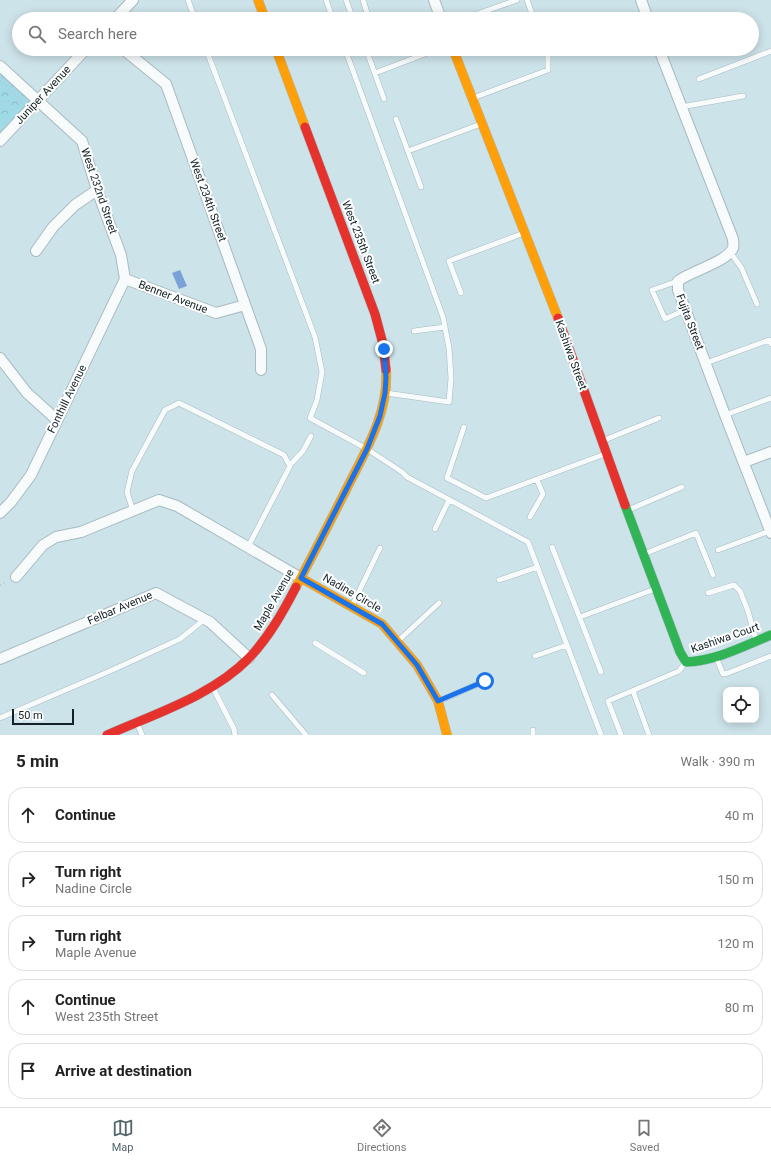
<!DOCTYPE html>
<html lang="en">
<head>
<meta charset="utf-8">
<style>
  body { margin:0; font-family:Roboto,sans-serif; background:#f6f6f6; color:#222 }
  .controls { position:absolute; right:12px; bottom:12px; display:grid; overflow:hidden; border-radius:8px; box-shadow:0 2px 10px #0003 }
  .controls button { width:36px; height:36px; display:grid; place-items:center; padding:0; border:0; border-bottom:1px solid #e0e0e0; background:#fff; color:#222; font:20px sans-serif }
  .scale { position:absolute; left:12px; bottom:10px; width:62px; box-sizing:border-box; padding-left:4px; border:2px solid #122226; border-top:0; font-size:11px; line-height:14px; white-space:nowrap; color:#122226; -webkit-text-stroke:3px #fff; paint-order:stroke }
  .stop { position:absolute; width:12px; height:12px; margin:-9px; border:3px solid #1a73e8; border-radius:50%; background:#fff }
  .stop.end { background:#1a73e8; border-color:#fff; box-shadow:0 1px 4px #0008 }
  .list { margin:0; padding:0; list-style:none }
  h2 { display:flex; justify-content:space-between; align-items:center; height:52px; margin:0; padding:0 16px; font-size:17px }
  h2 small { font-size:13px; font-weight:400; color:#767676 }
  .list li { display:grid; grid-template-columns:26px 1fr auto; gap:12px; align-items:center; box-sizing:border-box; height:56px; margin:0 8px 8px; padding:0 8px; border:1px solid #e0e0e0; border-radius:16px }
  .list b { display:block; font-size:15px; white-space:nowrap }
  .list p { margin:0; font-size:13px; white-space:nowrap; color:#767676 }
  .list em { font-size:13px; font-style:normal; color:#767676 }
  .icon { flex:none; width:22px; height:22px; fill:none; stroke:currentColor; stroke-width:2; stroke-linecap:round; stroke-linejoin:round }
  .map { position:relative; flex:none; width:771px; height:735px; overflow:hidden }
  .search { position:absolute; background:#fff; box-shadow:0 2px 10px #0003; left:12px; right:12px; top:12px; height:44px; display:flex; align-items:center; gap:10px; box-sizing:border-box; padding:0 14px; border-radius:22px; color:#767676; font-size:15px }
  .sheet { height:372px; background:#fff }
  nav { display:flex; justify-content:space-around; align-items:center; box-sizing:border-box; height:56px; border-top:1px solid #e0e0e0; background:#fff; font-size:11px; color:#767676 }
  nav a { display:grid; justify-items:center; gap:2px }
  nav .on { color:#53666a }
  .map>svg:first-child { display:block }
</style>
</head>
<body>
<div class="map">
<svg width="771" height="735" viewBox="0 0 771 735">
  <defs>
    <pattern id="park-crowns" width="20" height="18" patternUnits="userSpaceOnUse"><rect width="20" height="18" fill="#a1dae7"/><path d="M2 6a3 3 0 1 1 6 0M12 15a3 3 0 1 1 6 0" fill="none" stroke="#8abbc6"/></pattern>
  </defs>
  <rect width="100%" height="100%" fill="#cce3e9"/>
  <!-- park -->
  <path fill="url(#park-crowns)" d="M0,67L37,100L0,140Z"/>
  <!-- water -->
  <path fill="#7ba1d9" d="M180,270L187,286L179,289L172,273Z"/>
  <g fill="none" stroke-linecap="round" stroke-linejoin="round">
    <!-- lane casing -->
    <g stroke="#a8babf" stroke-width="6">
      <path id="lane" d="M188,0L195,19
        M326,0L333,19
        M346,0L353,19
        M363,0L369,19
        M527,0L534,19
        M463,19L517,0
        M206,49L315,337L322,372L317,400L310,418L367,449L402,472L407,477L528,542L601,735
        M345,49L443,317L449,348L451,378L449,402L386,393
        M366,49L384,99
        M375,73L438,49
        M699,79L771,51
        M473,98L548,70V57L545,49
        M681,107L743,96
        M396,119L421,187
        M408,151L481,124
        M730,252L741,267L757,304
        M678,281L652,290L665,319L685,310
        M461,293L449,261L524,233
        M414,331L445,327
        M706,363L769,340L771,344
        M725,415L771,398
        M464,427L447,478L486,498L605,454
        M602,441L659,418
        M290,465L303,451L311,436
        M628,510L682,487
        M133,511L127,492L132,471L165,410L179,403L284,455L290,466L248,547
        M530,517L543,494L537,480
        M435,529L449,500
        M552,547L601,672
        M718,550L770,531
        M644,554L696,533L713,575
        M499,580L538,567
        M708,593L734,585L740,591L748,611L756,640
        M352,606L380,548
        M580,617L655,589
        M398,641L439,603
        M315,643L364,673
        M535,656L567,645
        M716,657L723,674L728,673L771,656
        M213,688L234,729L235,735
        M633,691L649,735
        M272,695L306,735
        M439,701L485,681
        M0,718L110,671L180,639L205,619
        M137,723L142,735
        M533,735V730
        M621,735L608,701L679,671L685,663"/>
    </g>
    <!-- street casing -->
    <g stroke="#a8babf" stroke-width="12">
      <path id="street" d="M434,0L441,19
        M641,0L648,19
        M115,19L133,0
        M123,49L166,84L261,349V370
        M659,49L733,239C733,242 734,245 733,248C727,262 691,271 678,281V290L725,415L771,533
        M0,66L82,141L97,190L121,255L125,279
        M0,141L86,49
        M36,251L53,227L75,205L97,190
        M125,279L216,313L245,305
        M0,358L27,393L57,420
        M744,462L771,452
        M0,513L11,502L31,475L125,279
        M16,577L43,545L56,537L81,532L159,500L177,506L301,578
        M0,659L156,593L210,622L249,658"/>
    </g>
    <!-- fast casing -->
    <g stroke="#a8babf" stroke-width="10">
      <path id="fast" d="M625,505L680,652L686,662C716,661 744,646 771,635"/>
    </g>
    <!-- slow casing -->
    <g stroke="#a8babf" stroke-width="10">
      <path id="slow" d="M258,0L265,19
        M276,49L305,127
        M453,49L558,318
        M301,578L382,624L417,665L438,701L447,735
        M296,587C314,553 331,520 348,486C366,450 389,412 386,370"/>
    </g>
    <!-- jam casing -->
    <g stroke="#a8babf" stroke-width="10">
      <path id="jam" d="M305,127L375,314L383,344L386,370
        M558,318L625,505
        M107,735C154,714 212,696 249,658C269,637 283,612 296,587"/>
    </g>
    <!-- path -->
    <path stroke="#b9c2c4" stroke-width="1.5" stroke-dasharray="1 3" stroke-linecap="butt" d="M0,80L23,102
      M0,101L23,102
      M0,585L7,581"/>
    <!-- lane -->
    <use href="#lane" stroke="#f7fbfc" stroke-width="5"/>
    <!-- street -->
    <use href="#street" stroke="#f7fbfc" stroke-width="10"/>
    <!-- fast -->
    <use href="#fast" stroke="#30b455" stroke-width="9"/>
    <!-- slow -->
    <use href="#slow" stroke="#ff9f0a" stroke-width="9"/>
    <!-- jam -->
    <use href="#jam" stroke="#e5322d" stroke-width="9"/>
  </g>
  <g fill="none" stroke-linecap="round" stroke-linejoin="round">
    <!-- route -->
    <path stroke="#1a73e8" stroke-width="5" d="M384,349L386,378L385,393L380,416L367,449L301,578L382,624L417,665L438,701L485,681"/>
  </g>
  <g text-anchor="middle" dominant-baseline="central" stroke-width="4" stroke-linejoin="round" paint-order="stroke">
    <!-- street labels -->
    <g font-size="11" fill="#122226" stroke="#fff">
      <text transform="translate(43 95) rotate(-47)">Juniper Avenue</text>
      <text transform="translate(99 191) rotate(71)">West 232nd Street</text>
      <text transform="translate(208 200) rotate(70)">West 234th Street</text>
      <text transform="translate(361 242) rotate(69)">West 235th Street</text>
      <text transform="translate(173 297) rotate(21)">Benner Avenue</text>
      <text transform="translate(690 322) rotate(69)">Fujita Street</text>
      <text transform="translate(571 355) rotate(70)">Kashiwa Street</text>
      <text transform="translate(67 399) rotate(-64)">Fonthill Avenue</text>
      <text transform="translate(352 593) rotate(30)">Nadine Circle</text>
      <text transform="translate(274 600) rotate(-60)">Maple Avenue</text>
      <text transform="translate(120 608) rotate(-23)">Felbar Avenue</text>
      <text transform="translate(725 638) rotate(-19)">Kashiwa Court</text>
    </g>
  </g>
</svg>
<div class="controls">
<button><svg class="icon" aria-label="locate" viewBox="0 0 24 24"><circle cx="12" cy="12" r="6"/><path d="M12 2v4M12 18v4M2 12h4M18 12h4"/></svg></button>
</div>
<div class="scale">50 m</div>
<div class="stop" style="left:485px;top:681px"></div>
<div class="stop end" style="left:384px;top:349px"></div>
<div class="search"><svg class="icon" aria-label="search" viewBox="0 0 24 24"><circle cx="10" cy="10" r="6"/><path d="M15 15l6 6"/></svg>Search here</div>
</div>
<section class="sheet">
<h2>5 min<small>Walk · 390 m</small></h2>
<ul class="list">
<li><svg class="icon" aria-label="ahead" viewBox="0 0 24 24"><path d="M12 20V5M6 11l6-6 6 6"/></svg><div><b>Continue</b></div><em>40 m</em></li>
<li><svg class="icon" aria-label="right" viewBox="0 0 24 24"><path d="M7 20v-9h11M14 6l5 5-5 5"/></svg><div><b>Turn right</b><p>Nadine Circle</p></div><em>150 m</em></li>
<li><svg class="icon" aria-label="right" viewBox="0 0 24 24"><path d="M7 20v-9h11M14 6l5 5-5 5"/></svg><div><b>Turn right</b><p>Maple Avenue</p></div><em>120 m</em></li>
<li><svg class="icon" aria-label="ahead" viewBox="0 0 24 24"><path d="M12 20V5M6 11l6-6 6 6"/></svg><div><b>Continue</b><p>West 235th Street</p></div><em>80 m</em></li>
<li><svg class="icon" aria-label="arrive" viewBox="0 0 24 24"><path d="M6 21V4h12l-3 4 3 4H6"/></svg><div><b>Arrive at destination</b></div></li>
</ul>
</section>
<nav>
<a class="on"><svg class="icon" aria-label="map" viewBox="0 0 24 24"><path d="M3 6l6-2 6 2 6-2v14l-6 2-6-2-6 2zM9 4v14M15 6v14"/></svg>Map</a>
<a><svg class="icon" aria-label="directions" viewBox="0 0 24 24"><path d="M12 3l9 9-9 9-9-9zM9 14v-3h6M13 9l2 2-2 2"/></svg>Directions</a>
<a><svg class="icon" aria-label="saved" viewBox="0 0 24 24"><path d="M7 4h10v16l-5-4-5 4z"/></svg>Saved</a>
</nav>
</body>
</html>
